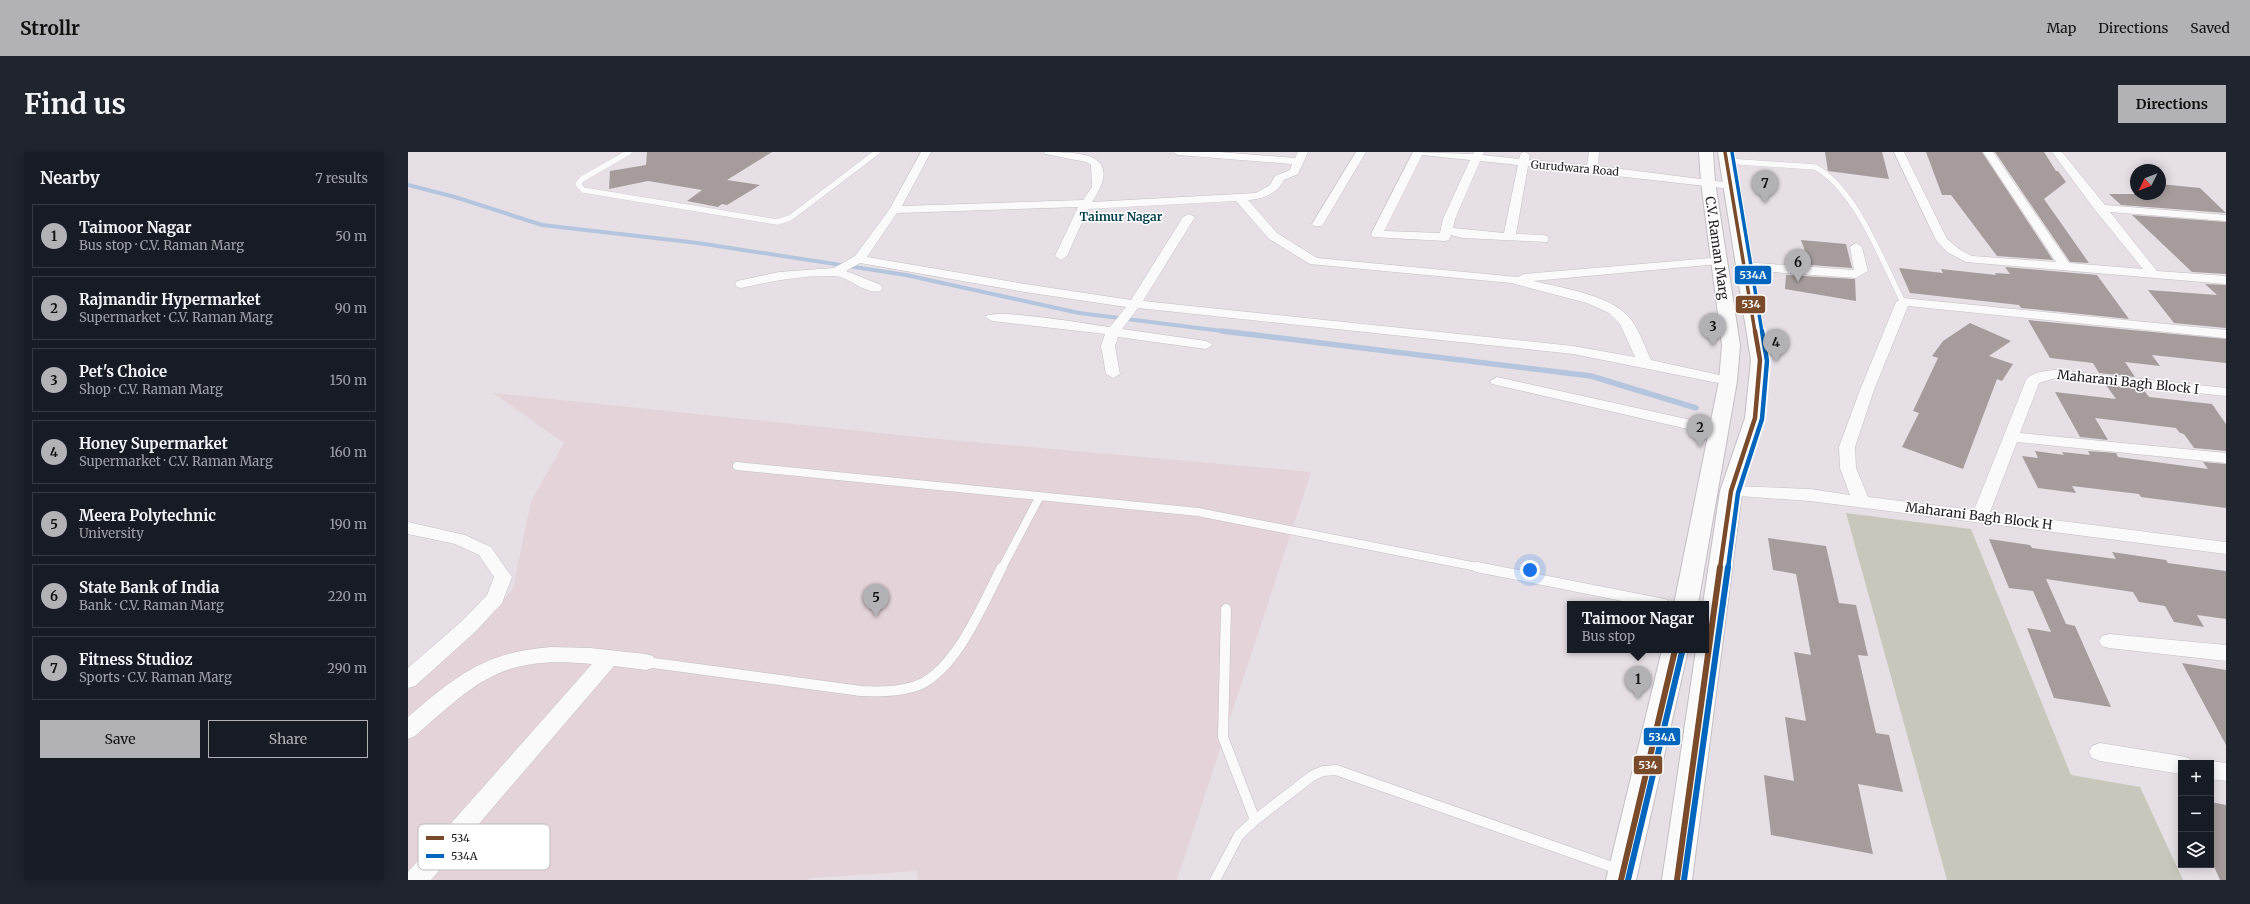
<!DOCTYPE html>
<html lang="en">
<head>
<meta charset="utf-8">
<style>
  body { margin:0; font-family:Merriweather,serif; background:#20242c; color:#f1f3f6 }
  .controls { position:absolute; right:12px; bottom:12px; display:grid; overflow:hidden; border-radius:0px; box-shadow:0 2px 10px #0003 }
  .controls button { width:36px; height:36px; display:grid; place-items:center; padding:0; border:0; border-bottom:1px solid #363941; background:#171b24; color:#f1f3f6; font:20px sans-serif }
  .compass { position:absolute; left:1722px; top:12px; width:36px; height:36px; border-radius:50%; background:#171b24; box-shadow:0 2px 10px #0003; rotate:227deg }
  .you { position:absolute; left:1122px; top:418px; width:14px; height:14px; margin:-10px; border:3px solid #fff; border-radius:50%; background:#1a73e8; box-shadow:0 0 0 6px #1a73e833 }
  .badge { display:grid; place-items:center; width:26px; height:26px; border-radius:50%; background:#b2b1b5; color:#111; font-size:13px; font-weight:700 }
  .pin { position:absolute; translate:-50% -33px; filter:drop-shadow(0 1px 2px #0008) }
  .pin::after { content:''; position:absolute; top:21px; width:14px; height:12px; background:inherit; clip-path:polygon(0 0,100% 0,50% 100%) }
  .popup { position:absolute; left:1159px; top:449px; width:142px; height:52px; box-sizing:border-box; display:grid; place-content:center; border-radius:0px; background:#171b24; filter:drop-shadow(0 1px 3px #0005); font-size:13px; white-space:nowrap; color:#9ea1a6 }
  .popup b { font-size:15px; color:#f1f3f6 }
  .popup::after { content:''; position:absolute; left:50%; top:100%; margin-left:-8px; border:8px solid transparent; border-top-color:#171b24 }
  .list { margin:0; padding:0; list-style:none }
  h2 { display:flex; justify-content:space-between; align-items:center; height:52px; margin:0; padding:0 16px; font-size:17px }
  h2 small { font-size:13px; font-weight:400; color:#9ea1a6 }
  .list li { display:grid; grid-template-columns:26px 1fr auto; gap:12px; align-items:center; box-sizing:border-box; height:64px; margin:0 8px 8px; padding:0 8px; border:1px solid #363941; border-radius:0px }
  .list b { display:block; font-size:15px; white-space:nowrap }
  .list p { margin:0; font-size:13px; white-space:nowrap; color:#9ea1a6 }
  .list em { font-size:13px; font-style:normal; color:#9ea1a6 }
  .actions { display:flex; gap:8px; padding:12px 16px }
  .actions a { flex:1; padding:9px 0; border:1px solid #b2b1b5; border-radius:0px; text-align:center; font-size:14px; color:#b2b1b5 }
  .actions .main { background:#b2b1b5; color:#111 }
  .icon { flex:none; width:22px; height:22px; fill:none; stroke:currentColor; stroke-width:2; stroke-linecap:round; stroke-linejoin:round }
  .map { position:relative; flex:none; width:1818px; height:728px; overflow:hidden; border-radius:0px }
  header { display:flex; align-items:center; gap:24px; box-sizing:border-box; height:56px; padding:0 20px; background:#b2b1b5; color:#111 }
  header strong { font-size:19px }
  nav { display:flex; gap:22px; margin-inline-start:auto; font-size:14px }
  .intro { display:flex; align-items:center; justify-content:space-between; box-sizing:border-box; height:96px; padding:0 24px }
  h1 { margin:0; font-size:28px }
  .button { padding:10px 18px; border-radius:0px; background:#b2b1b5; color:#111; font-size:14px; font-weight:700 }
  main { display:flex; gap:24px; padding:0 24px }
  aside { flex:1; background:#171b24; border-radius:0px; box-shadow:0 2px 10px #0003 }
  .map>svg:first-child { display:block }
</style>
</head>
<body>
<header>
<strong>Strollr</strong>
<nav><a>Map</a><a>Directions</a><a>Saved</a></nav>
</header>
<div class="intro"><h1>Find us</h1><a class="button">Directions</a></div>
<main>
<aside>
<h2>Nearby<small>7 results</small></h2>
<ul class="list">
<li><span class="badge">1</span><div><b>Taimoor Nagar</b><p>Bus stop · C.V. Raman Marg</p></div><em>50 m</em></li>
<li><span class="badge">2</span><div><b>Rajmandir Hypermarket</b><p>Supermarket · C.V. Raman Marg</p></div><em>90 m</em></li>
<li><span class="badge">3</span><div><b>Pet's Choice</b><p>Shop · C.V. Raman Marg</p></div><em>150 m</em></li>
<li><span class="badge">4</span><div><b>Honey Supermarket</b><p>Supermarket · C.V. Raman Marg</p></div><em>160 m</em></li>
<li><span class="badge">5</span><div><b>Meera Polytechnic</b><p>University</p></div><em>190 m</em></li>
<li><span class="badge">6</span><div><b>State Bank of India</b><p>Bank · C.V. Raman Marg</p></div><em>220 m</em></li>
<li><span class="badge">7</span><div><b>Fitness Studioz</b><p>Sports · C.V. Raman Marg</p></div><em>290 m</em></li>
</ul>
<div class="actions"><a class="main">Save</a><a>Share</a></div>
</aside>
<div class="map">
<svg width="1818" height="728" viewBox="0 0 1818 728">
  <rect width="100%" height="100%" fill="#e6e0e6"/>
  <!-- education -->
  <path fill="#e4d3d8" d="M85,241L520,286L903,320L769,728H510L509,719L404,726L399,728H0V537L55,492L105,437L123,349L156,291Z"/>
  <!-- green -->
  <path fill="#c9c7bb" d="M1438,361L1563,377L1663,623L1732,635L1775,728H1539Z"/>
  <g fill="none" stroke-linecap="round" stroke-linejoin="round">
    <!-- stream-far1 -->
    <path stroke="#b6c5de" stroke-width="4" d="M0,33L47,45L134,73L290,91L498,123L671,161L822,180"/>
    <!-- stream -->
    <path stroke="#b6c5de" stroke-width="5.5" d="M814,179L1183,224L1288,256"/>
  </g>
  <!-- building -->
  <path fill="#a59c9b" d="M239,0H364L319,28L352,33L319,53L314,52L310,55L279,49L294,38L240,29L201,37L202,19L238,13Z
    M1417,0H1474L1481,27L1420,19Z
    M1518,0H1574L1645,108L1589,104L1543,43H1534Z
    M1587,0H1636L1648,19H1650L1658,30L1636,47L1681,111L1662,110Z
    M1752,32L1792,36L1818,61L1713,53L1701,42H1752Z
    M1724,63L1818,70V122L1784,120Z
    M1393,88L1438,92L1444,116L1402,113Z
    M1597,115L1689,123L1721,167L1613,156L1611,153L1502,141L1491,116L1535,121L1533,117L1588,123L1587,121L1602,122Z
    M1378,123L1447,127L1448,149L1377,137Z
    M1797,132L1818,133V176L1766,171L1740,138L1809,143Z
    M1620,168L1818,187V211L1744,203L1752,214L1717,210L1727,225L1691,221L1685,211L1642,206Z
    M1562,171L1603,189L1581,204L1605,212L1594,229L1589,227L1555,317L1494,295L1511,261L1505,259L1530,206L1524,204L1535,189Z
    M1698,233L1735,237L1741,245L1804,252L1818,272V299L1786,296L1776,282L1772,281L1768,276L1687,266L1700,288L1672,285L1647,240L1708,247Z
    M1627,299L1656,303L1654,300L1682,303L1680,299L1708,301L1710,305L1800,317L1795,310L1818,312V356L1733,345L1731,342L1664,334L1668,341L1630,336L1614,304L1630,306Z
    M1360,386L1418,394L1431,451L1448,453L1460,504L1450,503L1468,581L1481,583L1495,640L1450,632L1465,702L1363,683L1356,623L1386,629L1377,565L1398,569L1386,500L1403,503L1388,422L1365,418Z
    M1581,387L1622,393L1624,396L1708,407L1704,400L1758,408L1760,411L1818,419V467L1789,463L1796,475L1766,470L1757,454L1731,450L1725,440L1638,427L1658,472L1667,474L1703,555L1646,546L1619,476L1643,480L1625,439L1601,436Z
    M1774,511L1818,518V593Z
    M1803,650L1818,653V728H1812L1803,708Z"/>
  <g fill="none" stroke-linecap="round" stroke-linejoin="round">
    <!-- service-far2 casing -->
    <g stroke="#c3bfc3" stroke-width="6">
      <path id="service-far2" d="M221,0L174,27L170,32L175,38L369,70L382,66L469,0
        M1318,9L1407,15C1448,37 1474,109 1495,150"/>
    </g>
    <!-- service-far1 casing -->
    <g stroke="#c3bfc3" stroke-width="9">
      <path id="service-far1" d="M329,314L790,360L1074,416
        M594,416L632,344"/>
    </g>
    <!-- service casing -->
    <g stroke="#c3bfc3" stroke-width="11">
      <path id="service" d="M1069,415L1256,452
        M818,457L815,585L847,668
        M238,510L453,539C470,540 488,540 505,535C547,523 575,451 594,415
        M807,728L831,683L847,668L904,624L915,619L928,618L1210,717"/>
    </g>
    <!-- minor casing -->
    <g stroke="#c3bfc3" stroke-width="1">
      <path id="minor" d="M513,0H523L494,54L675,48L684,35L683,13L678,10L637,2L636,0C673,0 717,1 684,50L848,41L862,33L867,24L882,18L884,12L770,3L765,0H811L887,6L890,0H900L890,22L876,28C869,42 855,47 840,48L869,81L909,106L1110,125L1116,122L1315,105L1317,108L1311,112L1125,129C1154,136 1206,143 1224,169C1232,180 1237,195 1243,208L1325,226L1327,229L1320,233L1165,202L730,156L714,177L798,189L805,193L798,197L710,185L707,194L712,222L705,226L698,222L693,194L697,182L584,169L577,165C584,155 685,173 702,175L718,155L617,140L452,111L438,119L473,133L474,136L473,139C456,143 441,124 426,124C395,123 363,129 333,136L329,135L327,132L329,129L371,120L426,116L447,104L481,58ZM828,49L861,87L902,112L1103,131L1179,151L1201,161L1212,172L1227,205L1165,194L735,149L787,65L781,62L775,65L723,148L617,132L459,105L489,61L670,55L647,104L653,108L659,104L680,57Z
        M948,0H958L914,74H906L904,72Z
        M1005,0L1065,2L1066,0H1076L1075,3L1111,7L1113,1L1117,0L1122,3L1121,8L1179,13L1181,0H1191L1190,14L1324,31L1329,34L1324,37L1120,14L1108,82L1135,83L1139,84L1141,87L1139,90L1055,86L1043,83L1041,88L1037,89L965,85L963,82ZM1014,3L1062,8L1035,67L1032,81L976,79ZM1072,9L1110,13L1096,81L1045,76L1047,67Z
        M1486,0H1496L1539,87L1551,97L1564,104L1648,110L1575,0H1585L1661,111L1735,117L1687,58L1644,0H1654L1697,53L1818,63V69L1702,60L1749,119L1818,124V132L1558,110L1539,100L1528,88Z
        M1448,91L1454,95L1460,119L1448,126L1335,118L1329,114L1335,110L1446,118L1442,95Z
        M1495,146L1818,178V186L1500,154L1466,238L1447,295L1448,316L1460,345L1566,358L1618,228C1623,220 1638,219 1647,218L1818,236V244L1647,226L1631,231L1612,281L1818,301V311L1609,290L1582,360L1818,390V402L1402,349L1317,343L1315,339L1317,335L1323,334L1402,337L1442,343L1432,316L1431,295L1452,238L1488,150Z
        M1089,225L1310,274L1315,276L1318,279L1315,282L1310,284L1084,232L1082,229Z
        M0,370L57,383L83,395L104,425L94,451L68,479L7,534L0,536V516L54,469L79,443L86,425L71,403L47,392L0,382Z
        M1701,482L1818,493V509L1701,496L1694,494L1691,489L1694,484Z
        M143,495L182,496L238,502L245,504L248,510L245,516L238,518L206,514L23,728H0V720L184,512C94,503 71,528 7,584L0,587V565C48,524 76,500 143,495Z
        M1692,591L1773,604L1781,606L1783,611H1773V622L1692,609L1684,606L1681,600L1684,594Z
        M1803,609L1818,611V629L1803,627V611H1796Z"/>
    </g>
    <!-- secondary casing -->
    <g stroke="#c3bfc3" stroke-width="2">
      <path id="secondary" d="M1291,0H1305L1307,30L1332,193L1329,229L1290,452H1266L1311,229L1314,193L1293,30Z
        M1310,0H1324L1361,208L1357,266L1334,339L1284,728H1254L1288,498H1298V452H1295L1312,339L1337,266L1343,208Z
        M1254,498H1280L1228,728H1198Z"/>
    </g>
    <!-- service-far2 -->
    <use href="#service-far2" stroke="#fbfafb" stroke-width="5.5"/>
    <!-- service-far1 -->
    <use href="#service-far1" stroke="#fbfafb" stroke-width="8"/>
    <!-- service -->
    <use href="#service" stroke="#fbfafb" stroke-width="10"/>
    <!-- minor -->
    <use href="#minor" fill="#fbfafb" fill-rule="evenodd"/>
    <!-- secondary -->
    <use href="#secondary" fill="#fbfafb" fill-rule="evenodd"/>
    <!-- bus-1-far2 casing -->
    <g stroke="#fff" stroke-width="5.5">
      <path id="bus-1-far2" d="M1317,0L1347,180"/>
    </g>
    <!-- bus-1-far1 casing -->
    <g stroke="#fff" stroke-width="8">
      <path id="bus-1-far1" d="M1312,416L1323,339L1347,266L1352,208L1347,179"/>
    </g>
    <!-- bus-1 casing -->
    <g stroke="#fff" stroke-width="9">
      <path id="bus-1" d="M1213,728L1267,498
        M1269,728L1312,415"/>
    </g>
    <!-- bus-2-far2 casing -->
    <g stroke="#fff" stroke-width="5.5">
      <path id="bus-2-far2" d="M1324,0L1354,180"/>
    </g>
    <!-- bus-2-far1 casing -->
    <g stroke="#fff" stroke-width="8">
      <path id="bus-2-far1" d="M1320,416L1330,341L1354,267L1359,209L1354,179"/>
    </g>
    <!-- bus-2 casing -->
    <g stroke="#fff" stroke-width="9">
      <path id="bus-2" d="M1220,728L1274,500
        M1276,728L1320,415"/>
    </g>
    <!-- bus-1-far2 -->
    <use href="#bus-1-far2" stroke="#7a4b2a" stroke-width="3.5"/>
    <!-- bus-1-far1 -->
    <use href="#bus-1-far1" stroke="#7a4b2a" stroke-width="4.5"/>
    <!-- bus-1 -->
    <use href="#bus-1" stroke="#7a4b2a" stroke-width="6"/>
    <!-- bus-2-far2 -->
    <use href="#bus-2-far2" stroke="#0065bd" stroke-width="3.5"/>
    <!-- bus-2-far1 -->
    <use href="#bus-2-far1" stroke="#0065bd" stroke-width="4.5"/>
    <!-- bus-2 -->
    <use href="#bus-2" stroke="#0065bd" stroke-width="6"/>
  </g>
  <g text-anchor="middle" dominant-baseline="central" stroke-width="3" stroke-linejoin="round" paint-order="stroke">
    <!-- far-street labels -->
    <g font-size="11" fill="#1f1b1f" stroke="#fff">
      <text transform="translate(1167 16) rotate(5)">Gurudwara Road</text>
    </g>
    <!-- far-neighbourhood labels -->
    <g font-size="12" font-weight="bold" fill="#003f49" stroke="#fff">
      <text x="713" y="64">Taimur Nagar</text>
    </g>
    <!-- street labels -->
    <g font-size="13" fill="#1f1b1f" stroke="#fff">
      <text transform="translate(1309 96) rotate(82)">C.V. Raman Marg</text>
      <text transform="translate(1720 230) rotate(6)">Maharani Bagh Block I</text>
      <text transform="translate(1571 364) rotate(7)">Maharani Bagh Block H</text>
    </g>
  </g>
  <!-- legend -->
  <rect x="10" y="672" width="132" height="46" rx="6" fill="#fff" stroke="#bcbbbc" stroke-width="1"/>
  <rect x="18" y="684" width="18" height="4" fill="#7a4b2a"/>
  <rect x="18" y="702" width="18" height="4" fill="#0065bd"/>
  <g font-size="11" fill="#1f1b1f">
    <text x="43" y="690">534</text>
    <text x="43" y="708">534A</text>
  </g>
  <g stroke="#fff" stroke-width="1.5">
    <rect x="1326" y="113" width="38" height="20" rx="4" fill="#0065bd"/>
    <rect x="1327" y="143" width="31" height="19" rx="4" fill="#7a4b2a"/>
    <rect x="1235" y="575" width="38" height="19" rx="4" fill="#0065bd"/>
    <rect x="1225" y="603" width="30" height="20" rx="4" fill="#7a4b2a"/>
  </g>
  <g font-size="11" text-anchor="middle" font-weight="bold" fill="#fff">
    <text x="1345" y="127">534A</text>
    <text x="1343" y="156">534</text>
    <text x="1254" y="589">534A</text>
    <text x="1240" y="617">534</text>
  </g>
</svg>
<div class="controls">
<button>+</button>
<button>−</button>
<button><svg class="icon" aria-label="layers" viewBox="0 0 24 24"><path d="M12 4l9 5-9 5-9-5zM3 14l9 5 9-5"/></svg></button>
</div>
<svg class="compass" viewBox="-18 -18 36 36"><path d="M0-13l5 13h-10z" fill="#e53935"/><path d="M0 13l5-13h-10z" fill="#9ea1a6"/></svg>
<div class="you"></div>
<div class="pin badge" style="left:1230px;top:547px">1</div>
<div class="popup"><b>Taimoor Nagar</b>Bus stop</div>
<div class="pin badge" style="left:1292px;top:295px">2</div>
<div class="pin badge" style="left:1305px;top:194px">3</div>
<div class="pin badge" style="left:1368px;top:210px">4</div>
<div class="pin badge" style="left:468px;top:465px">5</div>
<div class="pin badge" style="left:1390px;top:130px">6</div>
<div class="pin badge" style="left:1357px;top:51px">7</div>
</div>
</main>
</body>
</html>
